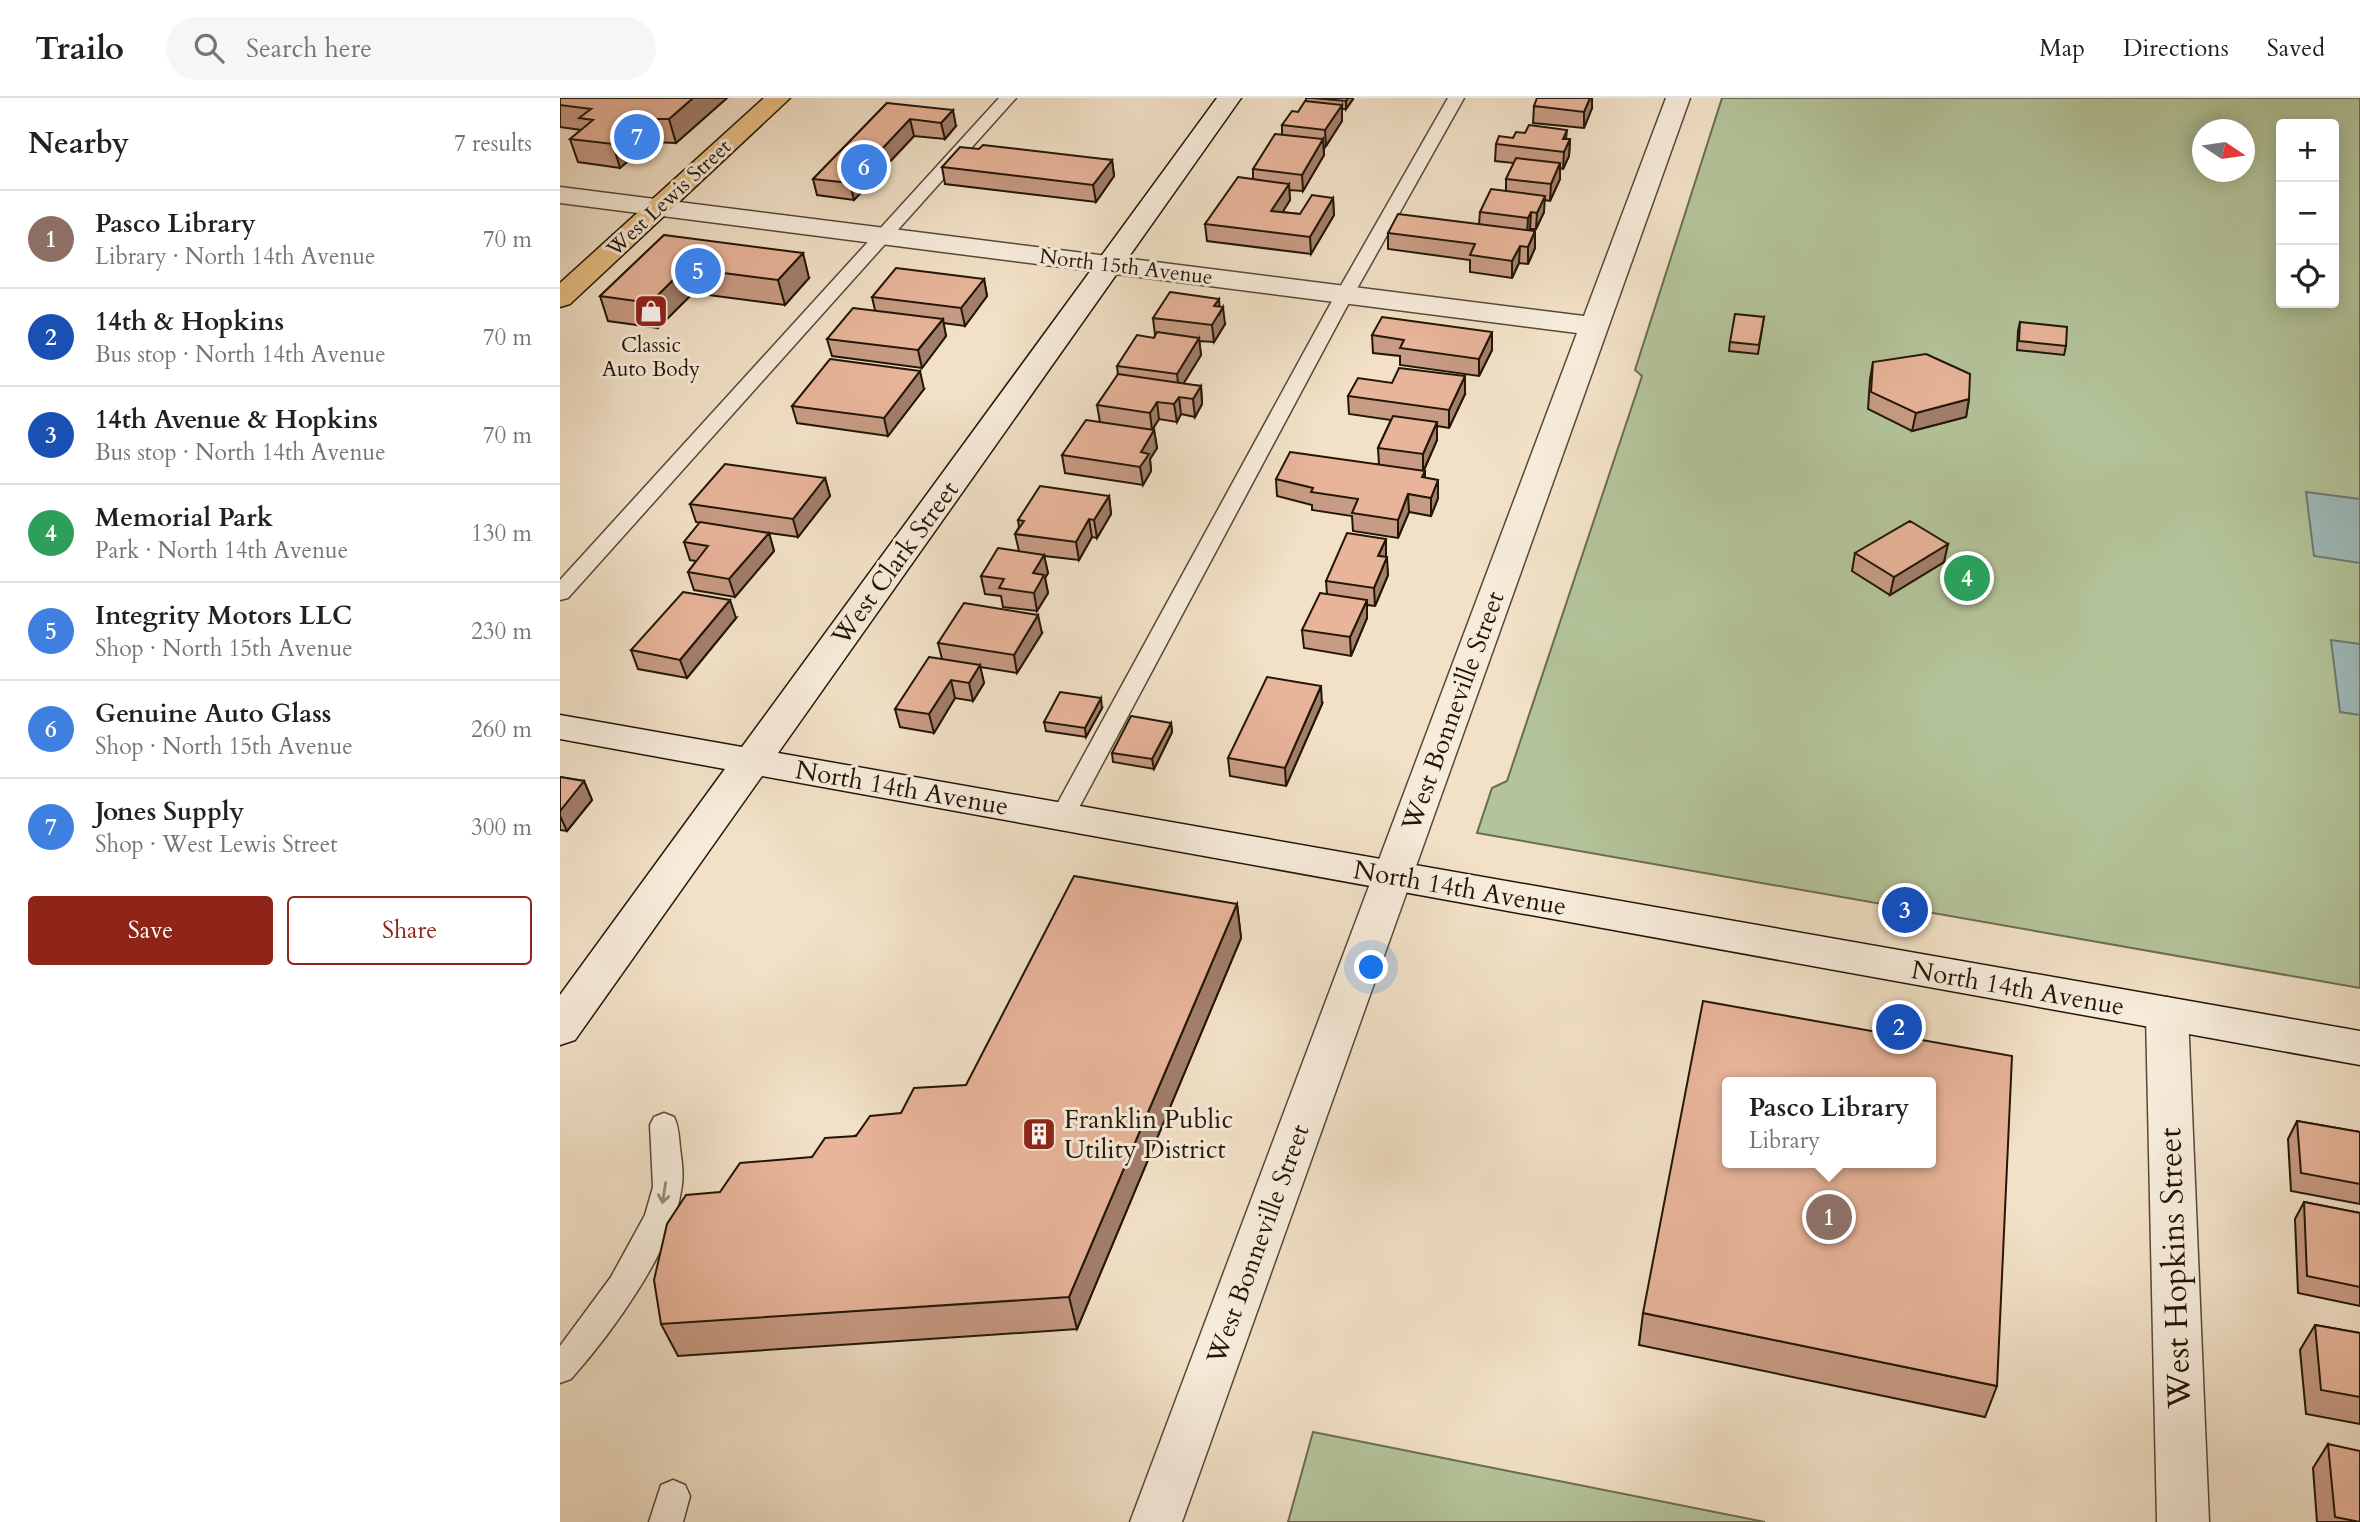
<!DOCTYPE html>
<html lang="en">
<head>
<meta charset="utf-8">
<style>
  body { margin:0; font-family:Cardo,serif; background:#f6f6f6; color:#202124 }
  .controls { position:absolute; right:21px; top:21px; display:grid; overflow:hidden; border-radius:7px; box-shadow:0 4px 18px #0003 }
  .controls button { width:63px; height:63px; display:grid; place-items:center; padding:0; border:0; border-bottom:2px solid #e0e0e0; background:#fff; color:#202124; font:35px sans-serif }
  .compass { position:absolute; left:1632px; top:21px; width:63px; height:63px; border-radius:50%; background:#fff; box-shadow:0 4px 18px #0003; rotate:103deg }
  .you { position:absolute; left:812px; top:870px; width:24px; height:24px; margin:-18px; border:5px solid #fff; border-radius:50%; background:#1a73e8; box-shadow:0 0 0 10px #1a73e833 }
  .badge { display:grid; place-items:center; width:46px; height:46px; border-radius:50%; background:#8f2418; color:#fff; font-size:23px; font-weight:700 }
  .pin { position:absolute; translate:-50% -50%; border:4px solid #fff; box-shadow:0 2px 7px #0006 }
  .popup { position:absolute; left:1162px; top:979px; width:214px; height:91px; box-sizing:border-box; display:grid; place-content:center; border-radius:7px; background:#fff; filter:drop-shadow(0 2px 5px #0005); font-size:23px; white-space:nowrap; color:#757577 }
  .popup b { font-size:26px; color:#202124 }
  .popup::after { content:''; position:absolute; left:50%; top:100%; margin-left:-14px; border:14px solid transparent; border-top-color:#fff }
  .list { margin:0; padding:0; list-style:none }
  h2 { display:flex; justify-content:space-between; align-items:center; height:91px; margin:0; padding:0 28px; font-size:30px }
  h2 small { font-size:23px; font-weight:400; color:#757577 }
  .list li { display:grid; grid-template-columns:46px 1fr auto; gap:21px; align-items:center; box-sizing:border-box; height:98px; padding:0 28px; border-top:2px solid #e0e0e0 }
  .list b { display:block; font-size:26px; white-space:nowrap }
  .list p { margin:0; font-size:23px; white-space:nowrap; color:#757577 }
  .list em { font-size:23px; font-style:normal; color:#757577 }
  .actions { display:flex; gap:14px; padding:21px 28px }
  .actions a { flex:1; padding:16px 0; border:2px solid #8f2418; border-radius:7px; text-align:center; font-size:24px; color:#8f2418 }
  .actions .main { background:#8f2418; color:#fff }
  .icon { flex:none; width:38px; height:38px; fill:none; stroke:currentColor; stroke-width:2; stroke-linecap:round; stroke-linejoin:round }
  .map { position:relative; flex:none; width:1800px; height:1424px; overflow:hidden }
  header { display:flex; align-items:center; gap:42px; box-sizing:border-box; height:98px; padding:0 35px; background:#fff; border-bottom:2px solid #e0e0e0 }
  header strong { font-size:33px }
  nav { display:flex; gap:38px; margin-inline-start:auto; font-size:24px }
  .search { width:490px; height:63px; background:#f6f6f6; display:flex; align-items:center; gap:18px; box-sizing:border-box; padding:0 24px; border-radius:38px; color:#757577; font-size:26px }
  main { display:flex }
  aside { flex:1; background:#fff }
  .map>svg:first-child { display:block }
</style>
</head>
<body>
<header>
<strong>Trailo</strong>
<div class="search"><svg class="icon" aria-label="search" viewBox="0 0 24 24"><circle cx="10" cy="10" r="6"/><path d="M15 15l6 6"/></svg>Search here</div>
<nav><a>Map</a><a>Directions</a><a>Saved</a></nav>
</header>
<main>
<aside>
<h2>Nearby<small>7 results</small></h2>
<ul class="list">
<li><span class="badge" style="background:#8d6e63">1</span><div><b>Pasco Library</b><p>Library · North 14th Avenue</p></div><em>70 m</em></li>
<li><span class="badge" style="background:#1a4fb4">2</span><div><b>14th &amp; Hopkins</b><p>Bus stop · North 14th Avenue</p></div><em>70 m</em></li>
<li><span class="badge" style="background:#1a4fb4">3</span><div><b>14th Avenue &amp; Hopkins</b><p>Bus stop · North 14th Avenue</p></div><em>70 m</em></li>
<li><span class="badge" style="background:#2e9e5b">4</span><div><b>Memorial Park</b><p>Park · North 14th Avenue</p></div><em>130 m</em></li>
<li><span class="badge" style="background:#3f7fe0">5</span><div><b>Integrity Motors LLC</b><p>Shop · North 15th Avenue</p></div><em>230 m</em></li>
<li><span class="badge" style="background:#3f7fe0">6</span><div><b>Genuine Auto Glass</b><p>Shop · North 15th Avenue</p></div><em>260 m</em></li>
<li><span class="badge" style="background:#3f7fe0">7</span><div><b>Jones Supply</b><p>Shop · West Lewis Street</p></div><em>300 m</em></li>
</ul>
<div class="actions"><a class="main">Save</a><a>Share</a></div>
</aside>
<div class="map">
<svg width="1800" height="1424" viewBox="0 0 1800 1424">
  <rect width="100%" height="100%" fill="#f2e1c7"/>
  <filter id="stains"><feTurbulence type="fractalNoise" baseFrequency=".00286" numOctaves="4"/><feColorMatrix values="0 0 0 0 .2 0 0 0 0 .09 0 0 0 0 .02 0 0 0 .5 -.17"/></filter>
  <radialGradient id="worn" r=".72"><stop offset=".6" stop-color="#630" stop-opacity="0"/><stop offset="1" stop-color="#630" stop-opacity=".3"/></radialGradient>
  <!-- green -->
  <path fill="#b4c49a" stroke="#6b6d50" stroke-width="2" fill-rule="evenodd" d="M1162,0H1800V890L917,735L932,690L947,683L1082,278L1075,272ZM1721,26H1774V205H1721ZM1643,32H1685V74H1643Z
    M753,1334L1205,1424H728Z"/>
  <!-- water -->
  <path fill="#9dbcbc" stroke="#6c7a74" stroke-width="2" d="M1746,394L1800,401V465L1754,458Z
    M1771,542L1800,546V617L1780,614Z"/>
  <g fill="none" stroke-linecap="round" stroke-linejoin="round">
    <!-- lane casing -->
    <g stroke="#564937" stroke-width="3">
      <path id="lane" d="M439,0H456L8,500L0,502V482Z
        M888,0H904L785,212L514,719L511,725L502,728L493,725L490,719L767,212Z
        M104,1015L114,1019C119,1029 119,1039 120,1050C122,1064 124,1079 121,1093C112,1153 51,1236 11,1281L0,1285V1248L51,1179L85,1117L93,1089L90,1027L94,1019Z
        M113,1382L125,1387L130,1398L123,1424H89L101,1387Z"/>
    </g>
    <!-- street casing -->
    <g stroke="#564937" stroke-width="3">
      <path id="street" d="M1106,0H1130L622,1424H570L1017,235L0,105V89L1024,218Z
        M1607,899L1622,904L1628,916L1649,1424H1597L1586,916L1592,904Z"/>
    </g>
    <!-- secondary casing -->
    <g stroke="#221607" stroke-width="3">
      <path id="secondary" d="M657,0H681L218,655L1800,933V967L202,678L15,942L0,947V897L165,671L0,641V617L182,649Z"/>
    </g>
    <!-- primary casing -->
    <g stroke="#221607" stroke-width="3">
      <path id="primary" d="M204,0H230L10,206L0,209V185Z"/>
    </g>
    <!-- lane -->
    <use href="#lane" fill="#f7ecdb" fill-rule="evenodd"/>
    <!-- street -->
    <use href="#street" fill="#f7ecdb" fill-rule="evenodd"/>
    <!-- secondary -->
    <use href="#secondary" fill="#f7ecdb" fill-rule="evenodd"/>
    <!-- primary -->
    <use href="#primary" fill="#e9c084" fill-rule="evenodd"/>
  </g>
  <!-- wall -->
  <path fill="#c89b84" stroke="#221607" stroke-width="2" d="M0,0H167L116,45L90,44L60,70L18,64L10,41L21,32L0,29Z
    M746,0H792L793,1L786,11H782V23L766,48H764V57L743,93L729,92L730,102L722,114L740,116L773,100L774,117L751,156L647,143L645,126L693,81V71L722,37V27L738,14L746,3Z
    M327,5L396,28L385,41L354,38L294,102L257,97L253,81Z
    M974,8L1032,10L1024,30L973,25Z
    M1007,32L1006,41H1010L1009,58L1003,71L1000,70V81L990,103L984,102V114L976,131H970L969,133L975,150L968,166L959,165L952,180L910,174V162L828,151V135L919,126L920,114L946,93V81L954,65L935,63L936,46L965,35Z
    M419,51L552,62L554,78L536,104L385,86L382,69Z
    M104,137L249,180L225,207L133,195L98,230L48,223L40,198Z
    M424,181L427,198L405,228L383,225L386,238L362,270L272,258L267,241L315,212L312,199Z
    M1204,219L1198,256L1169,253L1170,244Z
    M593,220L665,226L654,244L639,243L641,257L623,286L641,288L642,306L635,319L621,316L617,324L599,321L592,332H594L597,350L590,361L591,373L583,387L505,375L502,357L540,324L537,307L558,277L557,268L594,240L595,237Z
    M1460,224L1506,248L1504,257L1457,252L1458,233Z
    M932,234V252L919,278L840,267V258L813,255L812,237Z
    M1313,264L1409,301L1406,319L1352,333L1308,311L1310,281Z
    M364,291L328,338L237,325L232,308Z
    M905,296L889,330L877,328V342L864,372L865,373V380L878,382V400L871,418L849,414L838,440L793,433L792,418L752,412V407L717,398L716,381L819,366L818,350L831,322L789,316L788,298Z
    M265,380L270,398L238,439L209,435L214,453L175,499L134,492L128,474L136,463L130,462L124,444L140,425L136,424L130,406Z
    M549,398L551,416L537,440L532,439L519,462L484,458L488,475L485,480L488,495L477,513L443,509L441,498L425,496L421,478L459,453L455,436L459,429L458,422Z
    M1295,455L1384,464L1330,497L1292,473Z
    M826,459L828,477L815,508L807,507V520L791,558L744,550L742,532L767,496L766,483Z
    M176,520L127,580L78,571L71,552Z
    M482,535L457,575L420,569L424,585L413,603L395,600L374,635L340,629L335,611L382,561L378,545Z
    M762,606L726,688L670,678L668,660Z
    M542,610L526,639L486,633L484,624Z
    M611,625L612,634L594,671L553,664L552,655Z
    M0,679L24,683L32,702L7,733L0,732Z
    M677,806L681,840L517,1231L118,1258L101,1226L160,1094L252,1059L341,1015L406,987Z
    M1737,1023L1800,1034V1106L1731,1093L1728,1041Z
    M1744,1104L1800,1115V1208L1738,1195L1735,1121Z
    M1083,1215L1437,1288L1425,1319L1079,1247Z
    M1755,1227L1800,1235V1326L1746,1316L1740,1252Z
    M1768,1346L1800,1424H1757L1753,1370Z"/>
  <!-- shaded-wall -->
  <path fill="#a27e6c" stroke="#221607" stroke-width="2" d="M133,0H167L116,45L109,21Z
    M788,0H792L793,1L786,11V3Z
    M1030,0H1032V10L1024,30V14Z
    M782,7V23L766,48L765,32Z
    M393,12L396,28L385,41L381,25Z
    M83,21L90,44L60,70L53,46Z
    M350,21L354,38L294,102L290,85Z
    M763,41L764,57L743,93L742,77Z
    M1010,41L1009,58L1003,71L1004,54Z
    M552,62L554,78L536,104L533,87Z
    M1000,65V81L990,103L991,86Z
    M729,86L730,102L713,130L711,113Z
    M985,98L984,114L976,131L977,115Z
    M773,100L774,117L751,156L750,139Z
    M971,114L970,131L967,137L968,120Z
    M975,133V150L968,166V149Z
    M960,148L959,165L952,180V163Z
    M243,155L249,180L225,207L218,182Z
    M125,170L133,195L98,230L90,205Z
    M424,181L427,198L405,228L401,210Z
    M659,201L660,215L663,209L665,226L654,244L652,227L654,208Z
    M383,221L386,238L362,270L358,252Z
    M932,234V252L919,278V261Z
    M639,240L641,257L619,293L617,276Z
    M360,273L364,291L328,338L324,320Z
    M905,278V296L889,330V312Z
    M641,288L642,306L635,319L633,301Z
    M619,299L621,316L617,324L614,306Z
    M1409,301L1406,319L1352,333L1356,315Z
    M597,304L599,321L592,332L590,315Z
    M877,324V342L863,374V356Z
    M594,332L597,350L590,361L591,373L583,387L580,369L581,354Z
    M265,380L270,398L238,439L233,421Z
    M878,382V400L871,418V400Z
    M848,396L849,414L838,440V422Z
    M549,398L551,416L537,440L534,422Z
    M529,421L532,439L519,462L516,444Z
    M209,435L214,453L175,499L169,481Z
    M826,441V459L818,458Z
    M1388,446L1384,464L1330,497L1334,479Z
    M484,457L488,475L485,480L488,495L477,513L474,495L473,475Z
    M827,459L828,477L815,508L814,490Z
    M170,502L176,520L127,580L120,562Z
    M807,502V520L791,558L790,539Z
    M478,517L482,535L457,575L454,557Z
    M420,567L424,585L413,603L409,585Z
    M391,582L395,600L374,635L369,616Z
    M761,588L762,606L726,688L725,670Z
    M541,600L542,610L526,639L525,630Z
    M611,625L612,634L594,671L592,661Z
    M24,683L32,702L7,733L0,718V713Z
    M677,806L681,840L517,1231L509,1199Z"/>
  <!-- building -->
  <path fill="#e8b49a" stroke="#221607" stroke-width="2" fill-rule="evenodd" d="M0,0H133L109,21H83L53,46L10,41L33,22L19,20L31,11L0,7Z
    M752,0H788L786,3Z
    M977,0H1030L1024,14L974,8Z
    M745,3L782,7L765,32L722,27L732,13L738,14Z
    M327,5L393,12L381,25L350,21L290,85L253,81Z
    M969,27L1007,32L1003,41H1010L1004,54L936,46L939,38L953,40L956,34L965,35Z
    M715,36L763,41L742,77L693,71Z
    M423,47L552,62L533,87L382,69L400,49L419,51Z
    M956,60L1000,65L991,86L946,81Z
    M678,79L729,86L711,113L740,116L752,97L773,100L750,139L645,126Z
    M931,91L985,98L977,115L971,114L968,120L920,114Z
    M838,116L975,133L968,149L960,148L952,163L910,157L915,146L828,135Z
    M104,137L243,155L218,182L125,170L90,205L40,198Z
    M336,170L424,181L401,210L312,199Z
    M610,194L659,201L654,208L663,209L652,227L593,220Z
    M293,210L383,221L358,252L267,241Z
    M1175,216L1204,219L1199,247L1170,244Z
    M822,219L932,234L919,261L840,250L844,242L812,237Z
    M1460,224L1507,229L1506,248L1459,243Z
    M597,234L639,240L617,276L557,268L577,237L594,240Z
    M1366,256L1410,276L1409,301L1356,315L1311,294L1313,264Z
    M270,261L360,273L324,320L232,308Z
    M839,270L905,278L889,312L788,298L798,280L832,285Z
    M558,276L641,288L633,301L619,299L614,306L597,304L590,315L537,307Z
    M833,318L877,324L863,356L818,350Z
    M526,322L594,332L581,354L589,356L580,369L502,357Z
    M730,354L865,373L862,379L878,382L871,400L848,396L838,422L792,415L798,401L751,394L753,390L716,381Z
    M165,366L265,380L233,421L130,406Z
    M480,388L549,398L534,422L529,421L516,444L455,436L464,423L458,422Z
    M1350,423L1388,446L1334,479L1295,455Z
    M140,424L209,435L169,481L128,474L148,448L124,444Z
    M787,435L826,441L818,458L827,459L814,490L766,483Z
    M438,450L484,457L473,475L484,477L474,495L439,490L444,481L421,478Z
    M123,494L170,502L120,562L71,552Z
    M760,495L807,502L790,539L742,532Z
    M404,505L478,517L454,557L378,545Z
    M369,559L420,567L409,585L391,582L369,616L335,611Z
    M707,579L761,588L725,670L668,660Z
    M500,594L541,600L525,630L484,624Z
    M571,618L611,625L592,661L552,655Z
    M0,679L24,683L0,713Z
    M514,778L677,806L509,1199L101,1226L94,1182L107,1126L126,1097L160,1094L180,1065L252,1059L265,1040L296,1038L310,1018L341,1015L354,990L406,987Z
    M1143,903L1452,958L1437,1288L1083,1215ZM1167,984H1370V1065H1167Z
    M1737,1023L1800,1034V1086L1741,1075Z
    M1744,1104L1800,1115V1189L1747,1178Z
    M1755,1227L1800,1235V1299L1761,1292Z
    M1768,1346L1800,1353V1424L1775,1419Z"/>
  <!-- one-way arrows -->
  <defs><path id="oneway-shaft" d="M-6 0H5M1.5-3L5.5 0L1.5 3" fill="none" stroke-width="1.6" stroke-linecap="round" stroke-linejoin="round" transform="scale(1.75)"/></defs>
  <use stroke="#978c7c" href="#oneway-shaft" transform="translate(104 1095) rotate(99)"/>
  <!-- icons -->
  <defs>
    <g id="shop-square" transform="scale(1.75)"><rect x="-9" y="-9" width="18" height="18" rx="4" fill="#8f2418" stroke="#f7ecdb"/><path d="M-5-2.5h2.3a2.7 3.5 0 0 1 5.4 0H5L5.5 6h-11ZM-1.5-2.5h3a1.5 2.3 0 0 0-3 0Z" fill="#fff"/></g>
    <g id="building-square" transform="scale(1.75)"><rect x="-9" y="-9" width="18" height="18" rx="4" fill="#8f2418" stroke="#f7ecdb"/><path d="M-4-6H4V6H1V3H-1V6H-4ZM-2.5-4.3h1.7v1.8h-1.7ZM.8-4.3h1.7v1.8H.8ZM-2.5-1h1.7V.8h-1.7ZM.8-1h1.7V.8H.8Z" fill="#fff"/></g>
  </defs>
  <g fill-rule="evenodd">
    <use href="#shop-square" x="91" y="213"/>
    <use href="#building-square" x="479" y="1036"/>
  </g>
  <g text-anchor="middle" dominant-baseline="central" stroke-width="6" stroke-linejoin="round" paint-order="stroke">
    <!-- far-street labels -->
    <g font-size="21" fill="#221607" stroke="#f7ecdb">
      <text transform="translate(109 100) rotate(-43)">West Lewis Street</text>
      <text transform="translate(566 169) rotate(7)">North 15th Avenue</text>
    </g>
    <!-- far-poi labels -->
    <g font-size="21" fill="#221607" stroke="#f7ecdb">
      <text x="91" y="247">Classic<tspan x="91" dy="24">Auto Body</tspan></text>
    </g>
    <!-- street labels -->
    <g font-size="26" fill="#221607" stroke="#f7ecdb">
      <text transform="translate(335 465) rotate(-54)">West Clark Street</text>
      <text transform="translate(893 613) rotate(-70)">West Bonneville Street</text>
      <text transform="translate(342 690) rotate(10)">North 14th Avenue</text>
      <text transform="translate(900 790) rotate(10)">North 14th Avenue</text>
      <text transform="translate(1458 890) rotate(10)">North 14th Avenue</text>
      <text transform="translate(698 1146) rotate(-70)">West Bonneville Street</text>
    </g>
    <!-- poi labels -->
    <g font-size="26" fill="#221607" stroke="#f7ecdb" text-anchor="start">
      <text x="504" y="1021">Franklin Public<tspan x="504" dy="30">Utility District</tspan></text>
    </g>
    <!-- near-street labels -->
    <g font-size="32" fill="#221607" stroke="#f7ecdb">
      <text transform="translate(1615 1170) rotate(-92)">West Hopkins Street</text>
    </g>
  </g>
  <rect width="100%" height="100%" filter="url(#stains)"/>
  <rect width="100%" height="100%" fill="url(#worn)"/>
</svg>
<div class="controls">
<button>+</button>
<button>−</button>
<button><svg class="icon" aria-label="locate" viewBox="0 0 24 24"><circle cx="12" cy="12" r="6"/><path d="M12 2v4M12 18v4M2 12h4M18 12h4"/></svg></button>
</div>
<svg class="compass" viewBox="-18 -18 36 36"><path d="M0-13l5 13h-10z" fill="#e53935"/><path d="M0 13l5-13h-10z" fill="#757577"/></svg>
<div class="you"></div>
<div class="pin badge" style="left:1269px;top:1119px;background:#8d6e63">1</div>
<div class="popup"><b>Pasco Library</b>Library</div>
<div class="pin badge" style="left:1339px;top:929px;background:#1a4fb4">2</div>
<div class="pin badge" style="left:1345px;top:812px;background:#1a4fb4">3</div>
<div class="pin badge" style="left:1407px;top:480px;background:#2e9e5b">4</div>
<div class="pin badge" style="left:138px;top:173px;background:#3f7fe0">5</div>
<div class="pin badge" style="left:304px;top:69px;background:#3f7fe0">6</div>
<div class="pin badge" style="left:77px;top:39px;background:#3f7fe0">7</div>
</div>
</main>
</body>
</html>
